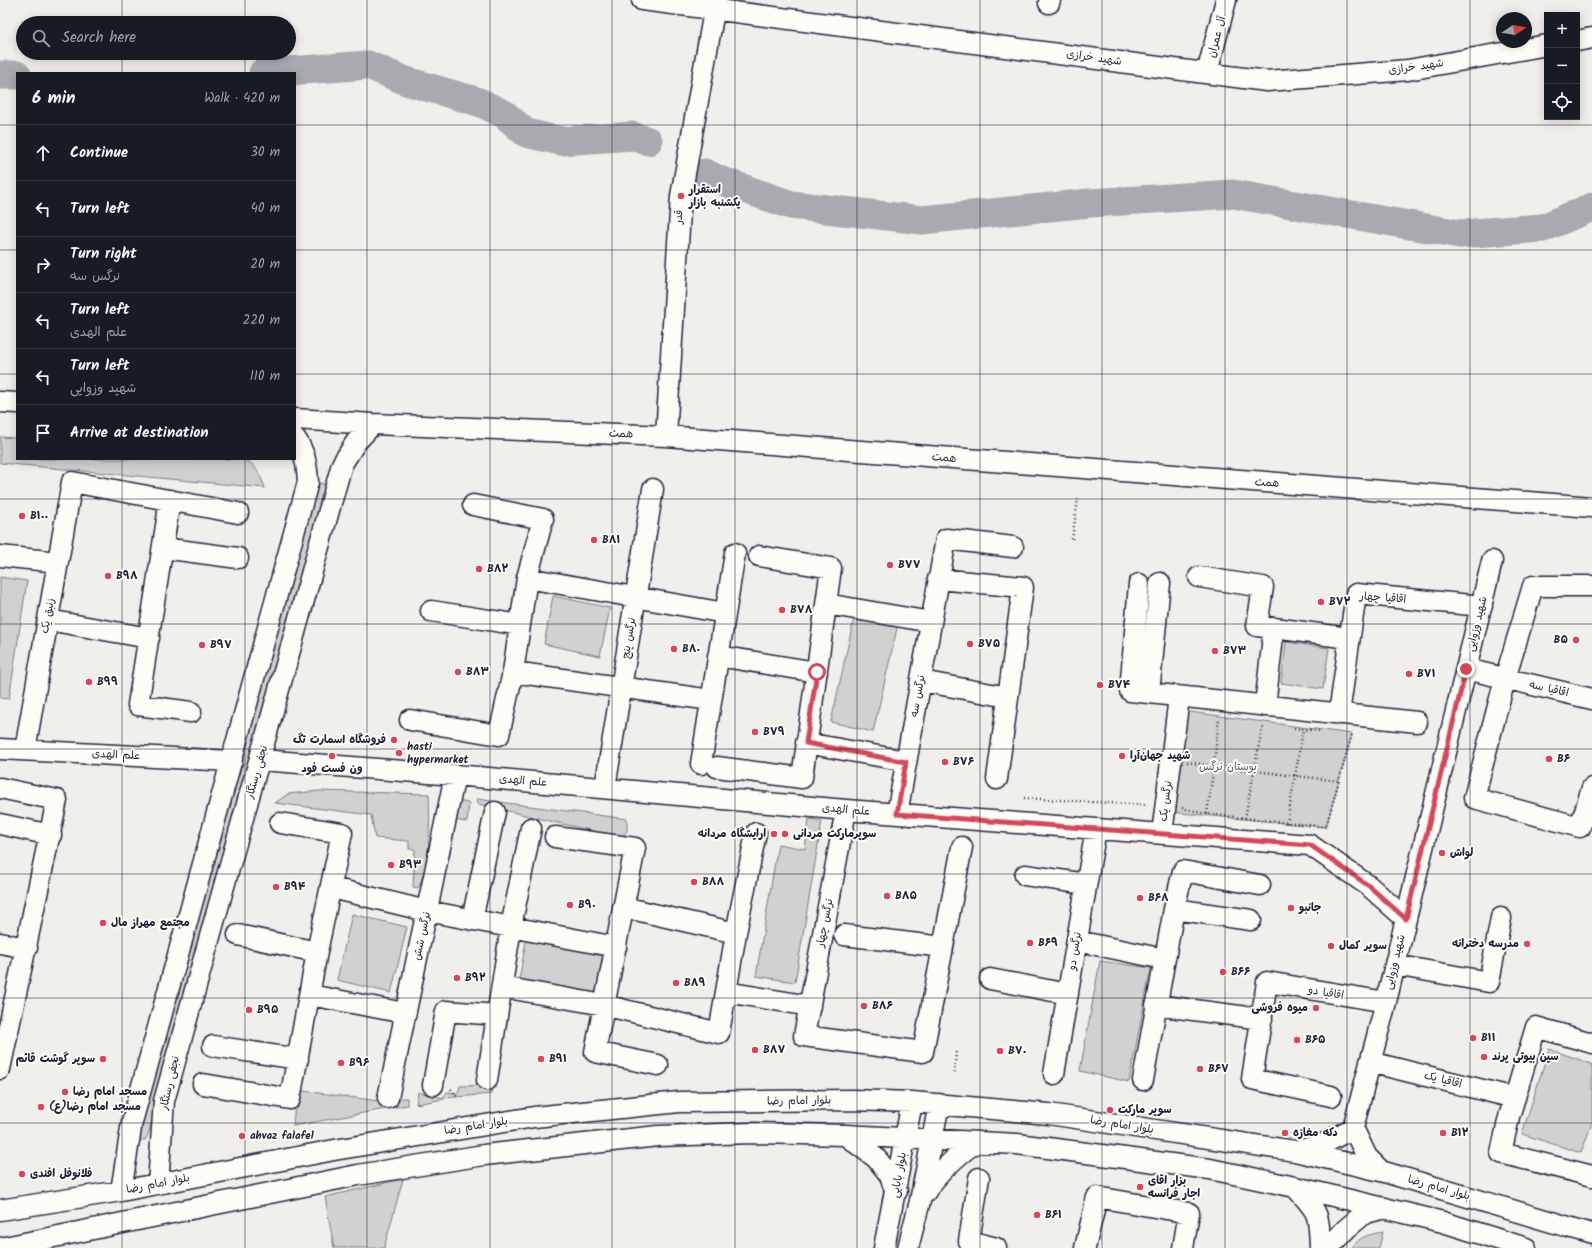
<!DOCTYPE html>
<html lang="en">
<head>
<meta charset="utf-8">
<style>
  body { margin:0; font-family:Kalam,"Playpen Sans Arabic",sans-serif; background:#242831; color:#f1f3f6 }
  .controls { position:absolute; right:12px; top:12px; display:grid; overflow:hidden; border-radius:0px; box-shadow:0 2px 10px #0003 }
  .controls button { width:36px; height:36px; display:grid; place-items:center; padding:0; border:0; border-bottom:1px solid #363941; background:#171b24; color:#f1f3f6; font:20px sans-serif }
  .compass { position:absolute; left:1496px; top:12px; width:36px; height:36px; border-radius:50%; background:#171b24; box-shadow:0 2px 10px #0003; rotate:78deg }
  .stop { position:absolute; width:12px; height:12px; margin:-9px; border:3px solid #d1495b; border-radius:50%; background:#fff }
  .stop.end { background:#d1495b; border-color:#fff; box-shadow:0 1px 4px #0008 }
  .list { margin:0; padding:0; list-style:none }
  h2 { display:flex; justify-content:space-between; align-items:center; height:52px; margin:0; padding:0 16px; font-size:17px }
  h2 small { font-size:13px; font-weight:400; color:#9ea1a6 }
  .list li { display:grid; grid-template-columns:26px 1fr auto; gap:12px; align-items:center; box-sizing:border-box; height:56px; padding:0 16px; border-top:1px solid #363941 }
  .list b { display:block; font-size:15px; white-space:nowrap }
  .list p { margin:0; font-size:13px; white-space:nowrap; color:#9ea1a6 }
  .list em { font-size:13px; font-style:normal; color:#9ea1a6 }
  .icon { flex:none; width:22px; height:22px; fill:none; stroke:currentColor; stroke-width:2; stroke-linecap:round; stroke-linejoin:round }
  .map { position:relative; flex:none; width:1592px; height:1248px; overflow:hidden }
  .search { position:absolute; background:#171b24; box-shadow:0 2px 10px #0003; left:16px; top:16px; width:280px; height:44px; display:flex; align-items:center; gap:10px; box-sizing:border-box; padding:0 14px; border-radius:22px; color:#9ea1a6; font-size:15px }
  .panel { position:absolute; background:#171b24; box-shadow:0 2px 10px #0003; left:16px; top:72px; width:280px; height:388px; border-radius:0px }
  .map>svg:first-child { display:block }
</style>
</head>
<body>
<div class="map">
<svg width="1592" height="1248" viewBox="0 0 1592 1248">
  <rect width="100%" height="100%" fill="#f0efec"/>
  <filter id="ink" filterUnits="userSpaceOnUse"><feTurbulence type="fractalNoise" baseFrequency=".025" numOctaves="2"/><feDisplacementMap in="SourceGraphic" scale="8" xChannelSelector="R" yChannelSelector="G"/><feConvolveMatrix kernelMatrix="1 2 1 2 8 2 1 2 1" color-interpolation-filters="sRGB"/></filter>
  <g filter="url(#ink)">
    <!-- green -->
    <path fill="#d2d1d1" stroke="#7a7a86" d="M0,437L17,438V459H241C256,462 260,475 265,488L0,463Z
      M321,483L324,484L325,489L148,1135L145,1140H141L138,1136L316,489Z
      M0,577L27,581L9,699L0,698Z
      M553,596L610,608L600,656L544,644Z
      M855,614L898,624L873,732L831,722Z
      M1286,642L1329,648L1323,689L1281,683Z
      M1183,711L1352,734L1326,827L1170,812Z
      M319,791L429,794C430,821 431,864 418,888L413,887L415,849H409V841L375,838L371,815L275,803L288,794Z
      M477,799L627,819V831L622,838L478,804Z
      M456,801L469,803L467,822L453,820Z
      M809,819L822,821L795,982L756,976L778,844L805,849Z
      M352,914L407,927L391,993L337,980Z
      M526,941L603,954L597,994L519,981Z
      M1100,961L1151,968L1129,1082L1080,1071Z
      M1549,1049L1592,1064V1123L1581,1153L1522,1134Z
      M491,1085V1094L444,1098V1099L416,1104L418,1092L443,1098L447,1092L458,1093L460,1086Z
      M296,1090L394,1103L397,1098H407V1105L293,1126Z
      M403,1179L384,1248H334L325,1197Z
      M1383,1232L1379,1248H1352C1359,1236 1371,1234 1383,1232Z"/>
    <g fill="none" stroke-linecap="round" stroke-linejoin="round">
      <!-- river -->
      <path stroke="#a9a9b0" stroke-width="29" d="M263,73L368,65L406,81L479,102L504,114L526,133L561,141L633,136L648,141
        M0,75H17
        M705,173L719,180L791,205L922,220L1090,203L1233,194L1460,234L1543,228L1592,207"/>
      <!-- minor casing -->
      <g stroke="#22223b" stroke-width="23">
        <path id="minor" d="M642,0L1267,81L1408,70L1547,45
          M1049,3L1050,0
          M1577,41L1592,38
          M1207,73L1226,0
          M0,402L17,403
          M295,419L373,424L666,436L1592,507
          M666,436L681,196L716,0
          M170,500L138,705L191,712
          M163,548L238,558
          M0,556L58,562
          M1199,577L1263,587L1257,626L1274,628
          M527,578L725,613
          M938,579L1023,587L997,779
          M1160,583L1149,693L1417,722
          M1139,584L1130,691L1149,693
          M1592,586H1533L1505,679L1474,798L1580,827L1592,788
          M826,604L931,622
          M431,611L520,625
          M48,620L149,638
          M718,656L817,672
          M1466,669L1592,699
          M513,672L711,700
          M921,681L1008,697
          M1265,706L1274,628L1349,638
          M1339,714L1356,594L1482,606
          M410,720L499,735L513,672L527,578L543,519L473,505
          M806,743L906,761
          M0,749L232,761
          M25,750L72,482L238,513
          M261,760L455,775L846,810L1310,845L1369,886L1406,919
          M701,764L735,553
          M717,767L802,778L831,568L759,556
          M0,788L57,800L0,1069
          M605,788L653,489
          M846,810L804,1036L923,1052L962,847
          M897,814L946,539L1013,547
          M0,824L51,835
          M1162,834L1179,697
          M555,837L635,848L595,1052L658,1065
          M1025,875L1086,884
          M332,888L427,911L616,947
          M623,907L736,933
          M1174,909L1183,871L1260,885
          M472,920L495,812
          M238,935L317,952
          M844,935L943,947
          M1077,941L1164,959
          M0,943L27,948
          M1395,965L1489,982L1501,918
          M990,979L1068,994
          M502,987L604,1005L719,1033L736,933L756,833
          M726,992L810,1006
          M310,995L405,1013
          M1156,1005L1262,1019
          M1592,1043L1536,1027L1509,1117L1501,1153L1592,1176
          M213,1046L298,1059
          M1370,1062L1515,1098
          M1054,1074L1096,829
          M487,1080L511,927L531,828
          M1143,1080L1174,909L1251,920
          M203,1084L290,1099L317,952L342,833L280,823
          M433,1085L446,1011L497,1015
          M1331,1096L1252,1079L1267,982L1386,1002
          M388,1098L455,775
          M1353,1128L1386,1002L1492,561
          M1353,1128L1367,1157L1381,1171
          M845,1135L876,1158L889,1174L896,1192L897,1191
          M1298,1151L1325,1143L1353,1128
          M979,1178L969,1241L996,1248
          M158,1184L164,1101L342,464L356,442L373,424
          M1295,1187C1319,1213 1319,1213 1320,1248
          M121,1191L132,1122L308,482C307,465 305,452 295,438
          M924,1194C938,1172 955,1157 976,1142
          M0,1210L121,1191L334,1150L534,1117L679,1102L852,1100L912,1102L1049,1114L1295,1151L1381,1171L1592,1234
          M0,1248L358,1175L484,1155L658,1136L752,1133L845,1135L1017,1144L1210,1169L1295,1187L1443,1222L1526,1248
          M884,1248L912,1102
          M908,1248L920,1201L939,1104
          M1085,1248L1097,1197L1189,1213L1183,1248
          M1328,1248L1346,1229L1365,1213L1386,1208"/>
      </g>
      <!-- path -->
      <path stroke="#22223b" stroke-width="2.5" stroke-dasharray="1 3" stroke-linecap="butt" d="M1072,539L1078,499
        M1294,728L1319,731
        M1187,762L1214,766L1219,718
        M1024,798L1148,805
        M1182,808L1207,814L1326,827L1352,734H1350
        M1207,814L1214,766L1339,781
        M1245,818L1263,724
        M1287,823L1303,730
        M954,1073L956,1051
        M451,1089L458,1098"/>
      <!-- minor -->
      <use href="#minor" stroke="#fdfcf7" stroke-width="20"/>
    </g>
  </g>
  <g fill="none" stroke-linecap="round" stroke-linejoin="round" filter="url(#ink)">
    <!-- route -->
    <path stroke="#d1495b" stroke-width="5" d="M817,672L806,743L906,762L897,814L1310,845L1369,886L1406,919L1466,669"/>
  </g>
  <!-- grid -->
  <path fill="none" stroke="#22223b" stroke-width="1" stroke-opacity="0.55" d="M122,0V23M245,0V23M367,0V1248M490,0V1248M612,0V1248M735,0V1248M857,0V1248M980,0V1248M1102,0V1248M1225,0V1248M1347,0V1248M1470,0V1248M122,53V73M245,53V73M0,125H17M295,125H1592M0,250H17M295,250H1592M0,374H17M295,374H1592M122,459V1248M245,459V1248M0,499H1592M0,624H1592M0,749H1592M0,874H1592M0,998H1592M0,1123H1592"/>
  <!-- markers -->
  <g fill="#d1495b" stroke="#fdfcf7" stroke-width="1.5">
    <circle cx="681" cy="196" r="4"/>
    <circle cx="22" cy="516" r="4"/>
    <circle cx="594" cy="540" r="4"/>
    <circle cx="890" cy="565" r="4"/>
    <circle cx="479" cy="569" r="4"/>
    <circle cx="108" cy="576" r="4"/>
    <circle cx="1321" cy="602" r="4"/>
    <circle cx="782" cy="610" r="4"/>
    <circle cx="1576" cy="640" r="4"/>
    <circle cx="970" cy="644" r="4"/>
    <circle cx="202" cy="645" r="4"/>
    <circle cx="674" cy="649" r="4"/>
    <circle cx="1215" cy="651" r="4"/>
    <circle cx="458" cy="672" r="4"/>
    <circle cx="1409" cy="674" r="4"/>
    <circle cx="89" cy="682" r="4"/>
    <circle cx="1100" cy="685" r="4"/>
    <circle cx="755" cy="732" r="4"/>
    <circle cx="394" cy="740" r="4"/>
    <circle cx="399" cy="753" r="4"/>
    <circle cx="332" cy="756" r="4"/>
    <circle cx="1122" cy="756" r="4"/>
    <circle cx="1549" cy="759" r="4"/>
    <circle cx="945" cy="762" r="4"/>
    <circle cx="774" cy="834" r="4"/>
    <circle cx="785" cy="834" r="4"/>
    <circle cx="1442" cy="853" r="4"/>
    <circle cx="391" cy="865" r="4"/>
    <circle cx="694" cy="882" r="4"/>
    <circle cx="276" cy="887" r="4"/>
    <circle cx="887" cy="896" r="4"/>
    <circle cx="1140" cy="898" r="4"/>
    <circle cx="570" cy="905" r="4"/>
    <circle cx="1291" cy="908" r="4"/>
    <circle cx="103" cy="923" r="4"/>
    <circle cx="1030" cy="943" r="4"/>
    <circle cx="1527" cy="944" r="4"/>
    <circle cx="1331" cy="946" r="4"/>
    <circle cx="1223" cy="972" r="4"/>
    <circle cx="457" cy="978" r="4"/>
    <circle cx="676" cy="983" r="4"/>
    <circle cx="864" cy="1006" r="4"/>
    <circle cx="1316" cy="1008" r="4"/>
    <circle cx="249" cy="1010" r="4"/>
    <circle cx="1473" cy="1038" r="4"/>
    <circle cx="1297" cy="1040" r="4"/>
    <circle cx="755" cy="1050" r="4"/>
    <circle cx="1000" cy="1051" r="4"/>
    <circle cx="1484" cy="1057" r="4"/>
    <circle cx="103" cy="1059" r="4"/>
    <circle cx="541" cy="1059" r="4"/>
    <circle cx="341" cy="1063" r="4"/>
    <circle cx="1200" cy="1069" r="4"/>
    <circle cx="65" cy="1092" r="4"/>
    <circle cx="41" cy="1107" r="4"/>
    <circle cx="1110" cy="1110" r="4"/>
    <circle cx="1285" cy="1133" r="4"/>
    <circle cx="1443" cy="1133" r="4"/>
    <circle cx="242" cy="1136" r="4"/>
    <circle cx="22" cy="1174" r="4"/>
    <circle cx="1140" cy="1187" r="4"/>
    <circle cx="1037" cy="1215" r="4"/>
  </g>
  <g text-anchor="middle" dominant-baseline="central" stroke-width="4" stroke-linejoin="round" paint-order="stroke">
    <!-- street labels -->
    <g font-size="11" fill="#22223b" stroke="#fdfcf7">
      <text transform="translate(1217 37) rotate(-75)">آل عمران</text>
      <text transform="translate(1094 58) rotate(8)">شهید خرازی</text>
      <text transform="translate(1416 67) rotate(-8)">شهید خرازی</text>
      <text transform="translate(679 217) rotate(-87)">قدر</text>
      <text transform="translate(621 434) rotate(2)">همت</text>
      <text transform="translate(944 458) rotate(5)">همت</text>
      <text transform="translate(1267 483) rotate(4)">همت</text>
      <text transform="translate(1383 598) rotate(4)">اقاقیا چهار</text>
      <text transform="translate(48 616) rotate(-80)">زنبق یک</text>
      <text transform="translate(1477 624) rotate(-76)">شهید وزوایی</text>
      <text transform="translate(629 638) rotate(-81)">نرگس پنج</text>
      <text transform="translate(1549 689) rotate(13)">اقاقیا سه</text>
      <text transform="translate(918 696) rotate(-80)">نرگس سه</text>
      <text transform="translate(116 755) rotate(3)">علم الهدی</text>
      <text transform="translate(257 772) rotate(-74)">نجفی رستگار</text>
      <text transform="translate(523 781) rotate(5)">علم الهدی</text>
      <text transform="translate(1166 801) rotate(-83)">نرگس یک</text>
      <text transform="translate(846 810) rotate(5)">علم الهدی</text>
      <text transform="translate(825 923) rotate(-79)">نرگس چهار</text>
      <text transform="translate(422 936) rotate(-78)">نرگس شش</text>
      <text transform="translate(1075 951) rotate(-81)">نرگس دو</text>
      <text transform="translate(1395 962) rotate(-76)">شهید وزوایی</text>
      <text transform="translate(1326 993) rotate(10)">اقاقیا دو</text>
      <text transform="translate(1443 1080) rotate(14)">اقاقیا یک</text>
      <text transform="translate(170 1083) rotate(-77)">نجفی رستگار</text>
      <text transform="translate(799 1101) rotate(-1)">بلوار امام رضا</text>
      <text transform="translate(1122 1125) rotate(9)">بلوار امام رضا</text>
      <text transform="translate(476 1126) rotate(-9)">بلوار امام رضا</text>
      <text transform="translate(899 1175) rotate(-80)">بلوار بابایی</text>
      <text transform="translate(158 1184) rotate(-11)">بلوار امام رضا</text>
      <text transform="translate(1439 1188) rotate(16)">بلوار امام رضا</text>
    </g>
    <!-- poi labels -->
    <g font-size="11" font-weight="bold" fill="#22223b" stroke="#fdfcf7" text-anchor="start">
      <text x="689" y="190">استقرار<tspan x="689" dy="13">یکشنبه بازار</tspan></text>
      <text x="30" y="516">B۱۰۰</text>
      <text x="602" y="540">B۸۱</text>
      <text x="898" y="565">B۷۷</text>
      <text x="487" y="569">B۸۲</text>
      <text x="116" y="576">B۹۸</text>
      <text x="1329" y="602">B۷۲</text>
      <text x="790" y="610">B۷۸</text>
      <text x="1568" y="640" text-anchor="end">B۵</text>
      <text x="978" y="644">B۷۵</text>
      <text x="210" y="645">B۹۷</text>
      <text x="682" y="649">B۸۰</text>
      <text x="1223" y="651">B۷۳</text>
      <text x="466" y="672">B۸۳</text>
      <text x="1417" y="674">B۷۱</text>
      <text x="97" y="682">B۹۹</text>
      <text x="1108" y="685">B۷۴</text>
      <text x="763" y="732">B۷۹</text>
      <text x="386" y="740" text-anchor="end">فروشگاه اسمارت تگ</text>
      <text x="407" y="747">hasti<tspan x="407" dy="13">hypermarket</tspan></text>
      <text x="1130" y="756">شهید جهان‌آرا</text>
      <text x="1557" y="759">B۶</text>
      <text x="953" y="762">B۷۶</text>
      <text x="332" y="769" text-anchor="middle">ون فست فود</text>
      <text x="766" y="834" text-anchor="end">ارایشگاه مردانه</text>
      <text x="793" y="834">سوپرمارکت مردانی</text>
      <text x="1450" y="853">لواش</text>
      <text x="399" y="865">B۹۳</text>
      <text x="702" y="882">B۸۸</text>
      <text x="284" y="887">B۹۴</text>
      <text x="895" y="896">B۸۵</text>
      <text x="1148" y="898">B۶۸</text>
      <text x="578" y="905">B۹۰</text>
      <text x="1299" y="908">جانبو</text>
      <text x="111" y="923">مجتمع مهراز مال</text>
      <text x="1038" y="943">B۶۹</text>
      <text x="1519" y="944" text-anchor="end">مدرسه دخترانه</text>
      <text x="1339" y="946">سوپر کمال</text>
      <text x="1231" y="972">B۶۶</text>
      <text x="465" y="978">B۹۲</text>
      <text x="684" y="983">B۸۹</text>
      <text x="872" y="1006">B۸۶</text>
      <text x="1308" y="1008" text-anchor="end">میوه فروشی</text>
      <text x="257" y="1010">B۹۵</text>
      <text x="1481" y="1038">B۱۱</text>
      <text x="1305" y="1040">B۶۵</text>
      <text x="763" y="1050">B۸۷</text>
      <text x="1008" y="1051">B۷۰</text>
      <text x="1492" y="1057">سین بیوتی پرند</text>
      <text x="95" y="1059" text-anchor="end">سوپر گوشت قائم</text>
      <text x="549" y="1059">B۹۱</text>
      <text x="349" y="1063">B۹۶</text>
      <text x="1208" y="1069">B۶۷</text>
      <text x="73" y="1092">مسجد امام رضا</text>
      <text x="49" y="1107">مسجد امام رضا(ع)</text>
      <text x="1118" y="1110">سوپر مارکت</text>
      <text x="1293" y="1133">دکه مغازه</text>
      <text x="1451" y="1133">B۱۲</text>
      <text x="250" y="1136">ahvaz falafel</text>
      <text x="30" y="1174">فلانوفل افندی</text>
      <text x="1148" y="1181">بزار اقای<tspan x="1148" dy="13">اجار فرانسه</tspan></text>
      <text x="1045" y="1215">B۶۱</text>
    </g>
    <!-- park labels -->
    <g font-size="11" fill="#575768" stroke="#fdfcf7">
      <text x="1228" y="767">بوستان نرگس</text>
    </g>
  </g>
</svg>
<div class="controls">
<button>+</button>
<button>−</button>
<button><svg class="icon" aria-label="locate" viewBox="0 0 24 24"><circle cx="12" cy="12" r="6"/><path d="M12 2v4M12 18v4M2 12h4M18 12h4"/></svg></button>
</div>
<svg class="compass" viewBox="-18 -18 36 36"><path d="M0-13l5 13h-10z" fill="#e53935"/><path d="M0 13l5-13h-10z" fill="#9ea1a6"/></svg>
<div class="stop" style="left:817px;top:672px"></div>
<div class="stop end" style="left:1466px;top:669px"></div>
<div class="search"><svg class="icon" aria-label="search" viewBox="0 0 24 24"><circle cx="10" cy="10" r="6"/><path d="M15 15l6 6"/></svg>Search here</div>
<section class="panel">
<h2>6 min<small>Walk · 420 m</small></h2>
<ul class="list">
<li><svg class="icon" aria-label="ahead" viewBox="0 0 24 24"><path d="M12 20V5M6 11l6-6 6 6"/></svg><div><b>Continue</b></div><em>30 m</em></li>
<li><svg class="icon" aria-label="left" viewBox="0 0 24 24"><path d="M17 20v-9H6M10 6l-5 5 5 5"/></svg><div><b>Turn left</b></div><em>40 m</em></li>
<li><svg class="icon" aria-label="right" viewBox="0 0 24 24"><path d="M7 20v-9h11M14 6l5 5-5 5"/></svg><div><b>Turn right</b><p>نرگس سه</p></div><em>20 m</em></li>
<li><svg class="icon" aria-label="left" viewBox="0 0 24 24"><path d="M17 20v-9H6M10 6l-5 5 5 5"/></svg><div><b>Turn left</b><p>علم الهدی</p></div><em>220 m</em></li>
<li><svg class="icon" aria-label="left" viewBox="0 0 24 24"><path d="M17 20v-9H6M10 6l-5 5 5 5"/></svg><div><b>Turn left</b><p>شهید وزوایی</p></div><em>110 m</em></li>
<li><svg class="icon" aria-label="arrive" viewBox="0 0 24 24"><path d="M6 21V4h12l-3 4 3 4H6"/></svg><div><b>Arrive at destination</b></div></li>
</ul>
</section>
</div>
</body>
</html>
